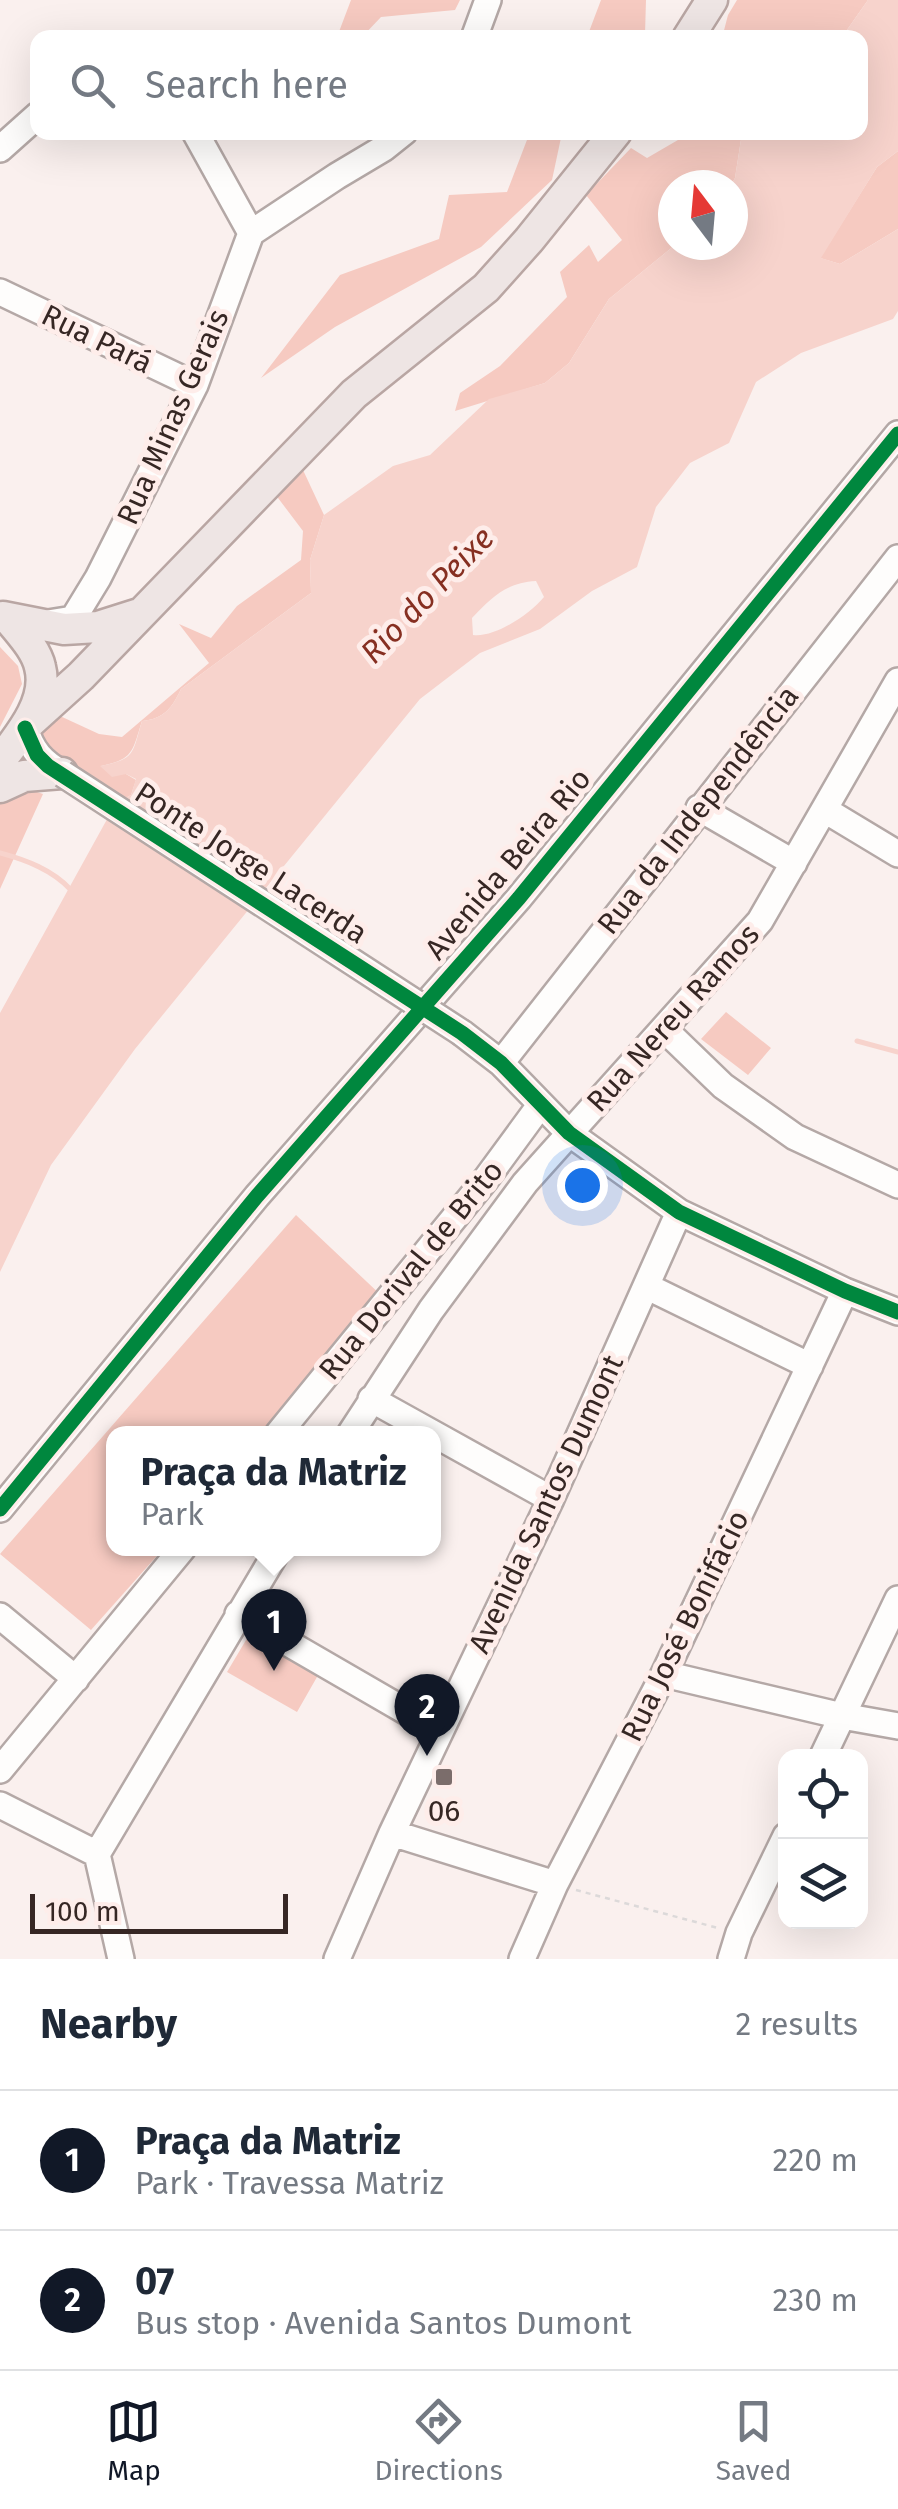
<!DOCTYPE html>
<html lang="en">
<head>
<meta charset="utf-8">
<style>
  body { margin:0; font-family:"Fira Sans",sans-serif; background:#f2f2f3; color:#1f2937 }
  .controls { position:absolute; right:30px; bottom:30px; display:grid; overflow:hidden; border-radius:20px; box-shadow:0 10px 40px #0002 }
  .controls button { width:90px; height:90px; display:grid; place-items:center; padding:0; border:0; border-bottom:2px solid #e0e1e3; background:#fff; color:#1f2937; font:50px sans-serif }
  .compass { position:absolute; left:658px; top:170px; width:90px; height:90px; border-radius:50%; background:#fff; box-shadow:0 10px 40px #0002; rotate:344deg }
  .scale { position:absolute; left:30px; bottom:25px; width:258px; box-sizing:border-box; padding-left:10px; border:5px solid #362724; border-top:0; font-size:28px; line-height:35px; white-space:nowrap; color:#362724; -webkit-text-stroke:8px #feedea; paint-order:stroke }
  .you { position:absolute; left:582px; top:1185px; width:35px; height:35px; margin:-25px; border:8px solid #fff; border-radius:50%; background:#1a73e8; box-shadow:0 0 0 15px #1a73e833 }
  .badge { display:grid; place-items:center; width:65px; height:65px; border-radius:50%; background:#111827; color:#fff; font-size:32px; font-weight:700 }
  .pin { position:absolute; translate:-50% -82px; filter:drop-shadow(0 2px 5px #0008) }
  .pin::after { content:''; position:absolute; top:52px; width:35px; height:30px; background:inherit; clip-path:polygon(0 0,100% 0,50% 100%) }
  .popup { position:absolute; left:106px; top:1426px; width:335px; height:130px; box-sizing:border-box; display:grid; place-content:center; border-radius:20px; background:#fff; filter:drop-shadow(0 2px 8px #0005); font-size:32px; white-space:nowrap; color:#747a83 }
  .popup b { font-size:38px; color:#1f2937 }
  .popup::after { content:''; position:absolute; left:50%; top:100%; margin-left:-20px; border:20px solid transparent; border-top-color:#fff }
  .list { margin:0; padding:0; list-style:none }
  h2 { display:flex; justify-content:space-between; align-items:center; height:130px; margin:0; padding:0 40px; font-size:42px }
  h2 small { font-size:32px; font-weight:400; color:#747a83 }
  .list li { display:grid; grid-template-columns:65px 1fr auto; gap:30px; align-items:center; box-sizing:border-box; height:140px; padding:0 40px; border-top:2px solid #e0e1e3 }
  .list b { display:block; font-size:38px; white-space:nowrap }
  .list p { margin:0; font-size:32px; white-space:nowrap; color:#747a83 }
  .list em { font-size:32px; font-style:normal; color:#747a83 }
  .icon { flex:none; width:55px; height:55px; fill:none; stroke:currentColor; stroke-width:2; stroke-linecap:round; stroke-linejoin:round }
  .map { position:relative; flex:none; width:898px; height:1959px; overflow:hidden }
  .search { position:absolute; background:#fff; box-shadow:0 10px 40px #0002; left:30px; right:30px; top:30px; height:110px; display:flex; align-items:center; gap:25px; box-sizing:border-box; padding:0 35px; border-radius:20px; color:#747a83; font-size:38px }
  .sheet { height:410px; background:#fff }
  nav { display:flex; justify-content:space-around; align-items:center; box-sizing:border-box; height:140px; border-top:2px solid #e0e1e3; background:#fff; font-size:28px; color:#747a83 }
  nav a { display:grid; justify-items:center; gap:5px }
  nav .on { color:#111827 }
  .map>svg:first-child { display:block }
</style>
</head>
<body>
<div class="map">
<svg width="898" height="1959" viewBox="0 0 898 1959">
  <rect width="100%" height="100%" fill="#faf0ee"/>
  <!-- green -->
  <path fill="#f6cac1" d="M351,0H460L455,10L381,17L362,37H337Z
    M601,0H646L645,34L641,37H587Z
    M737,0H868L842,37L722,38L728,15Z
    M530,132L562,133L552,180L481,247L335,327L261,378L340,275L439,239L449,195L507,192Z
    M690,133H742L735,178L731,185H673L675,245L609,299L569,363L545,383L455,411L460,393L500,366L567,297L560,272L589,245L598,262L622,240L586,195L631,148L647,158Z
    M898,151V229L840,264L820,258L877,167Z
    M303,470L324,515L310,560L311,593L181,689C172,708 164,719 142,721C132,752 134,759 101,766L126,774L136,780L131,795L122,800L55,752L39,734L60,716L99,734L122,737L209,663L179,624L211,638L237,606L301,560L303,531L275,494Z
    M0,647L18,666L22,684L0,727Z
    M25,788L43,794L0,889V804L2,799Z
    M726,1012L771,1048L748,1075L701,1039Z
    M296,1215L384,1298L264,1433L114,1434V1548L163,1549L91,1630L0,1554Z
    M252,1630L321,1670L297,1712L227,1672Z"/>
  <!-- water -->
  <path fill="#f7d3cc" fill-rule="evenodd" d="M868,0H898V151L877,167L821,258L840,264L898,229V311L893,319L801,353L756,382L729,443L690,463L656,507L637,567L592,591L540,629L480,653L420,699L135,1049L51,1165L0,1272V1013L116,803L131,795L136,779L126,774L112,777L100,766C136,759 132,754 142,721C164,719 172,708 181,689L311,593L310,560L324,515L393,466L430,455L489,399L545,383L569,363L609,299L675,245H733V185H731L735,178L742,133L860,132V38L842,37ZM536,581L544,597C530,614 495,638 473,635L472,618C492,597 506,583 536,581Z"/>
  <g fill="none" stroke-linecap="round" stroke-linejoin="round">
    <!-- stream -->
    <path stroke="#f7d3cc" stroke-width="5" d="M0,853C26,860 53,870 71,890
      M857,1041L898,1052"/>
    <!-- minor casing -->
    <g stroke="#b4a8a6" stroke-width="30">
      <path id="minor" d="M474,38L488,0
        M195,132L251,233
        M0,149L38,115
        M0,292L195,385
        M48,623L73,619L98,578L195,385L251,233L337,176L384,148L404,132
        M25,728C32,751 42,762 63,774
        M699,808L794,863
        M825,810L898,854
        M665,1030L723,1086L795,1137L898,1185
        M462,1033L501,1063L569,1133L679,1212L845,1291L898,1312
        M501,1063L898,558
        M646,1286L810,1366
        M371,1399L434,1434
        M278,1434L486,1179L541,1104
        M350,1434L431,1310L525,1183L760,921L898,681
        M434,1434L551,1499
        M0,1509L257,1196L519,898L898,434
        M238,1614L440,1731
        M0,1616L76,1679
        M664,1674L842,1716L898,1726
        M823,1756L898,1599
        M0,1770L183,1548
        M0,1805L97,1854
        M392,1833L555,1884
        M97,1854L279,1548
        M97,1854L121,1959
        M337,1959L392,1833L551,1499L679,1212
        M522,1959L555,1884L664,1674L845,1291
        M731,1959L739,1933L786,1836"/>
    </g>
    <!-- major casing -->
    <g stroke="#b9a6a3" stroke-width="35">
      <path id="major" d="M688,38L712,0
        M3,617L64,629L98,627L139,614
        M29,723L81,676L354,394L486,288L529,240L616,132
        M0,761C19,736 49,701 40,667C36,649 20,633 9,619
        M0,787L24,776L62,773"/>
    </g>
    <!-- path -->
    <path stroke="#dcd9d9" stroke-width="2.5" stroke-dasharray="5 5" stroke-linecap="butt" d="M576,1890L718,1928"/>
    <!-- minor -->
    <use href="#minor" stroke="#fefdfc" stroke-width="25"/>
    <!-- major -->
    <use href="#major" stroke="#eee5e4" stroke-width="30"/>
    <!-- minor-bridge casing -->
    <g stroke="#b4a8a6" stroke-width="30" stroke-linecap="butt">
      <path id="minor-bridge" d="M63,774L462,1033"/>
    </g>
    <!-- minor-bridge -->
    <use href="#minor-bridge" stroke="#fefdfc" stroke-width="25"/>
    <!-- cycleway casing -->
    <g stroke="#feedea" stroke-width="21">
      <path id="cycleway" d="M25,728L37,755L48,766L462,1033L501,1063L569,1133L679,1212L845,1291L898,1312
        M0,1509L257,1196L519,898L898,434"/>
    </g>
    <!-- cycleway -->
    <use href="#cycleway" stroke="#00873e" stroke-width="15"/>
  </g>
  <!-- markers -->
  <rect fill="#7b6d6b" stroke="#feedea" stroke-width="4" x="434" y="1767" width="20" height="20" rx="5"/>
  <g text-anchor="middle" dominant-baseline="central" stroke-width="10" stroke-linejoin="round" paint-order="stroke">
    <!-- street labels -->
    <g font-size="30" fill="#362724" stroke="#feedea">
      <text transform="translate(97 339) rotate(26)">Rua Pará</text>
      <text transform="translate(173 417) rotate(-66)">Rua Minas Gerais</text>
      <text transform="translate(698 810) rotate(-52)">Rua da Independência</text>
      <text transform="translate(251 863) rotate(33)">Ponte Jorge Lacerda</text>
      <text transform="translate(508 864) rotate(-50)">Avenida Beira Rio</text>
      <text transform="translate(673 1018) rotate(-48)">Rua Nereu Ramos</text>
      <text transform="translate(411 1270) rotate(-51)">Rua Dorival de Brito</text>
      <text transform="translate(546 1504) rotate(-65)">Avenida Santos Dumont</text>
      <text transform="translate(685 1626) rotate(-64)">Rua José Bonifácio</text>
    </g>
    <!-- poi labels -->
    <g font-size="30" fill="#362724" stroke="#feedea">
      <text x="444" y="1811">06</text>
    </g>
    <!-- water labels -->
    <g font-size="32" font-style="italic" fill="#862f21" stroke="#feedea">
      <text transform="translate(427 595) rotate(-46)">Rio do Peixe</text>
    </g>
  </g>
</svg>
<div class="controls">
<button><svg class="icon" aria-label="locate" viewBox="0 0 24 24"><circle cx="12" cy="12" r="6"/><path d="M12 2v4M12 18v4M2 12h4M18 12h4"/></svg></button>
<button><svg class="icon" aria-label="layers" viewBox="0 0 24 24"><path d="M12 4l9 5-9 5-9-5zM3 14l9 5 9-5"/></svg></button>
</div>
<svg class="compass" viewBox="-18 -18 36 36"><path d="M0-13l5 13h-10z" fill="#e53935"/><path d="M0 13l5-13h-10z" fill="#747a83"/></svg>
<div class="scale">100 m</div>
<div class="you"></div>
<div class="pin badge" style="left:274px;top:1671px">1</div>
<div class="popup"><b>Praça da Matriz</b>Park</div>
<div class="pin badge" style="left:427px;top:1756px">2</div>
<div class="search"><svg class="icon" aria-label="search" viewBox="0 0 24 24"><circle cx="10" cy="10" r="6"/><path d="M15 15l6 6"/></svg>Search here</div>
</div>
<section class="sheet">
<h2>Nearby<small>2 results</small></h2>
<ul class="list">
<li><span class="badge">1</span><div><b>Praça da Matriz</b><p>Park · Travessa Matriz</p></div><em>220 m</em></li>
<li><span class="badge">2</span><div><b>07</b><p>Bus stop · Avenida Santos Dumont</p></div><em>230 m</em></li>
</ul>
</section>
<nav>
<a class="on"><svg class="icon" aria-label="map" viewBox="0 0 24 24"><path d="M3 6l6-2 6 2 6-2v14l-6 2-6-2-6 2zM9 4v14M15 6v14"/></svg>Map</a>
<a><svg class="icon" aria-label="directions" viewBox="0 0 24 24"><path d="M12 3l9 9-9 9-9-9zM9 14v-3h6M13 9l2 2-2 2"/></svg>Directions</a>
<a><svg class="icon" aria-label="saved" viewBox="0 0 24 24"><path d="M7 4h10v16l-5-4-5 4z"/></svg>Saved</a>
</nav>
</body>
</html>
